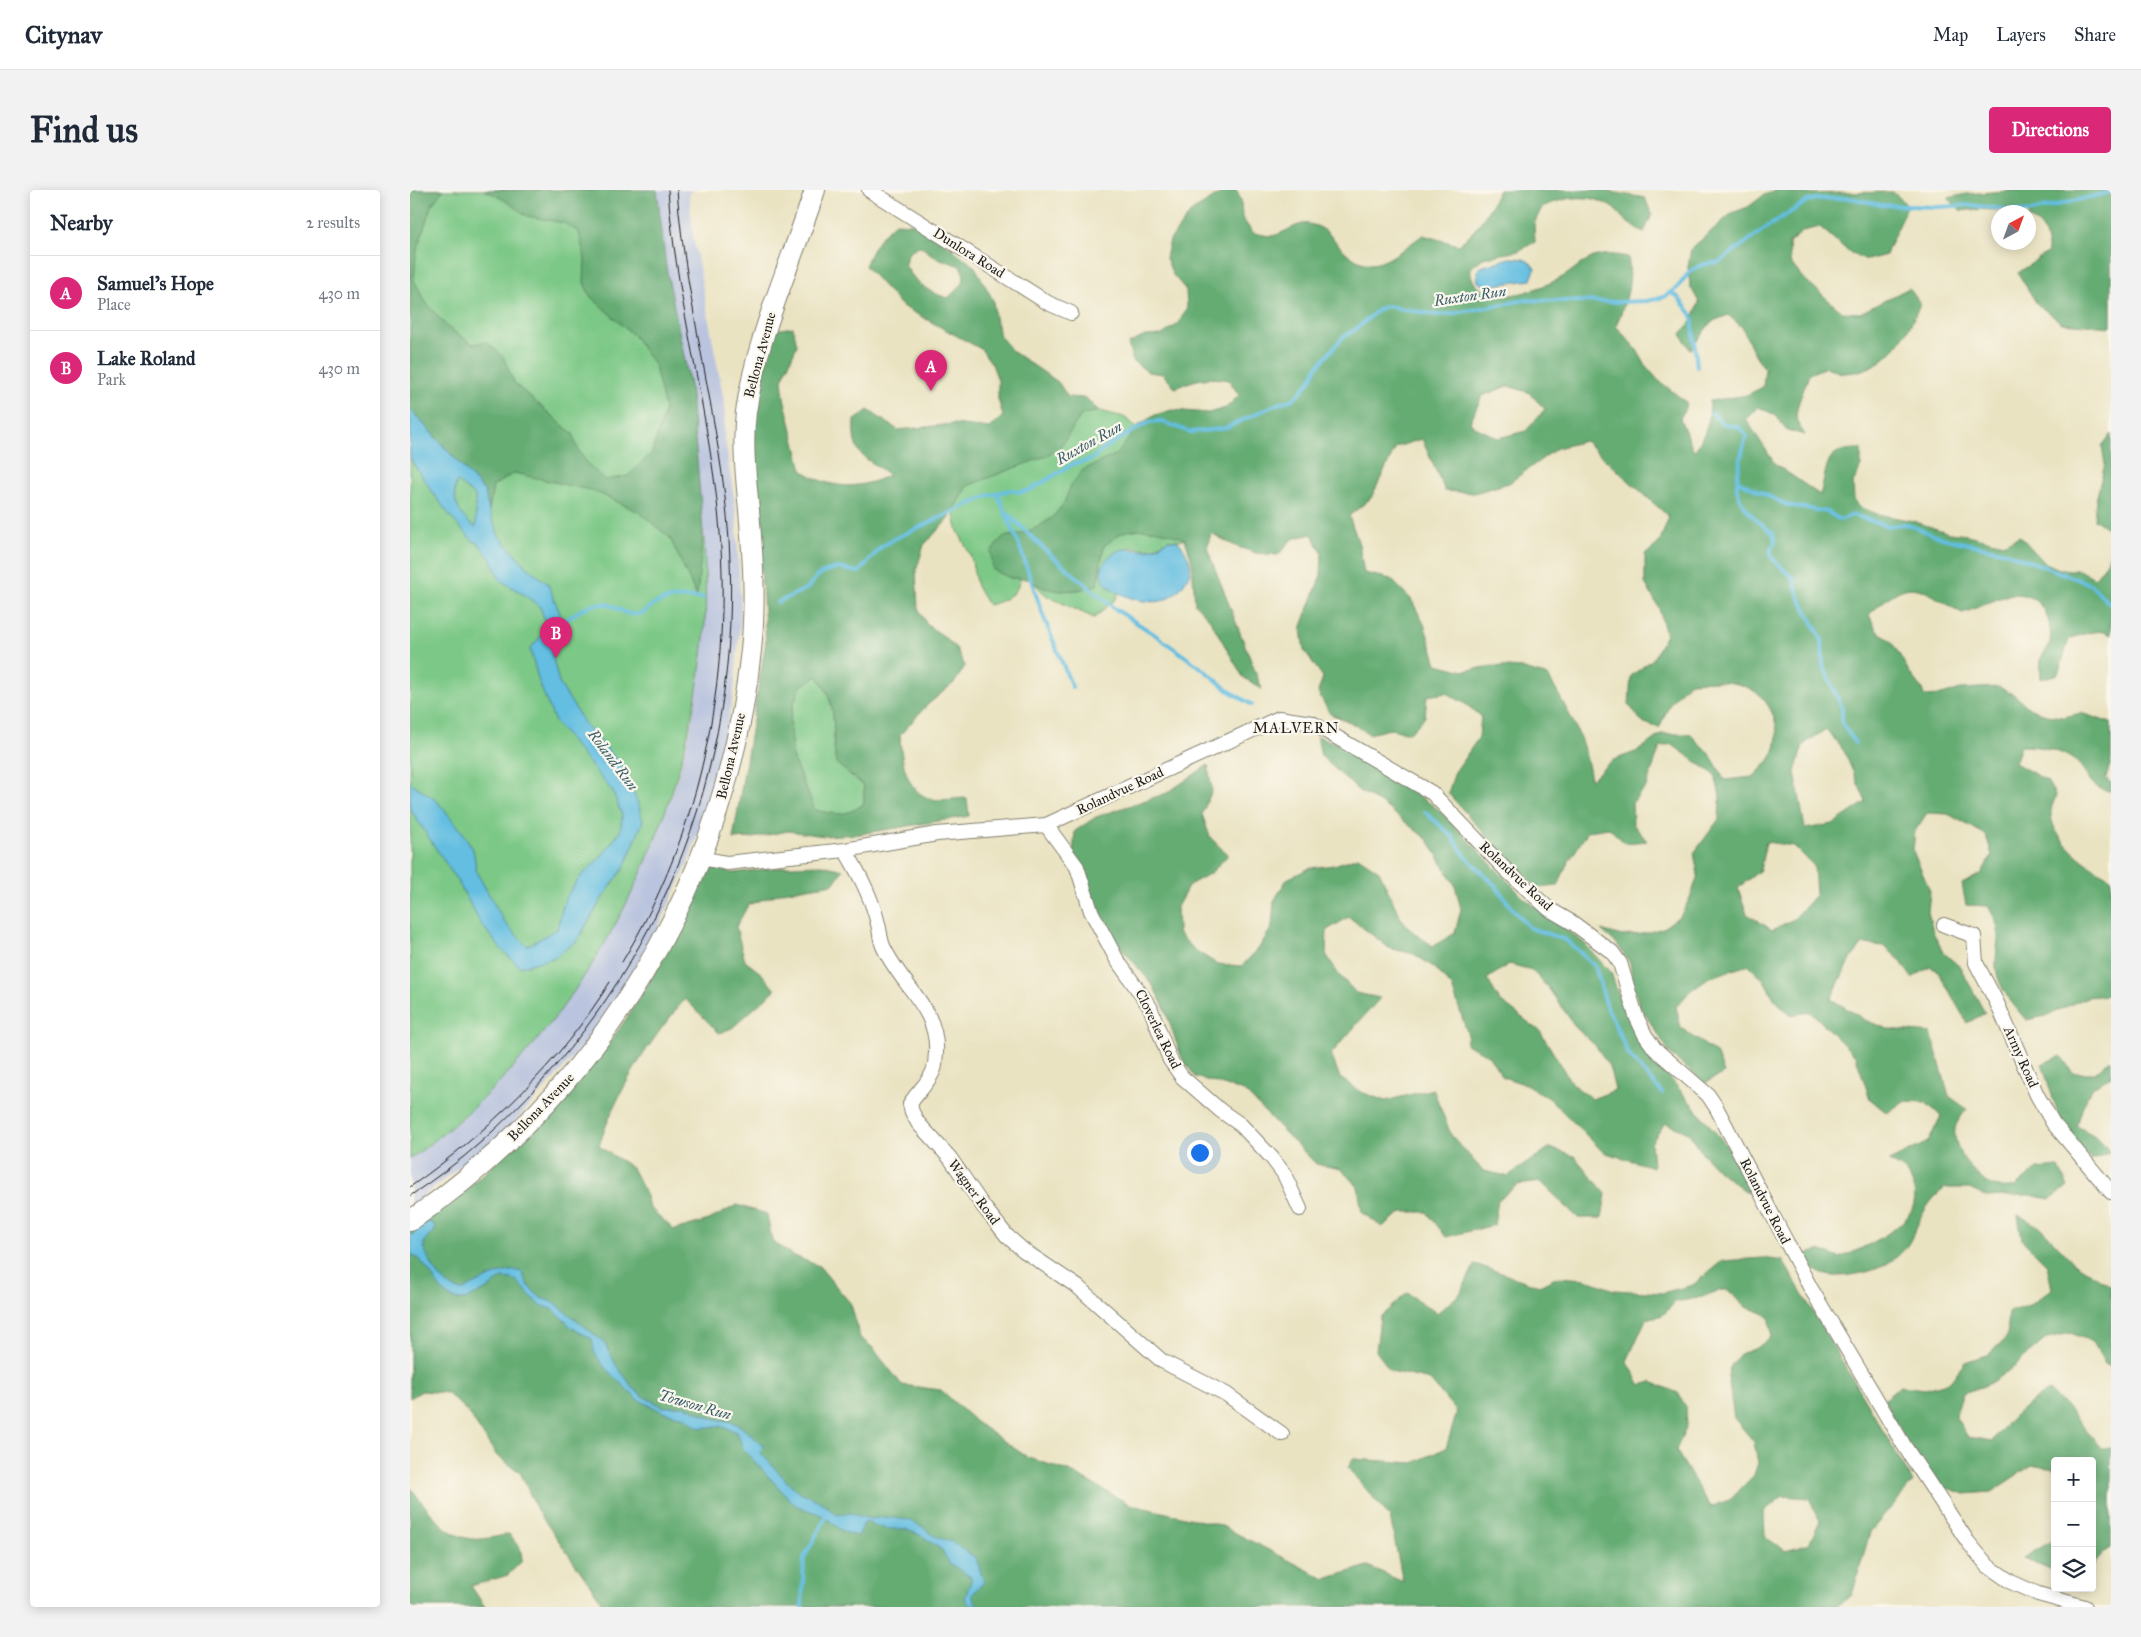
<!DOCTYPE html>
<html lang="en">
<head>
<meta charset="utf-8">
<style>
  body { margin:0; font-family:"IM FELL Great Primer",serif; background:#f2f2f3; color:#1f2937 }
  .controls { position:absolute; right:15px; bottom:15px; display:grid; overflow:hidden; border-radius:5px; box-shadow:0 2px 12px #0003 }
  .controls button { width:45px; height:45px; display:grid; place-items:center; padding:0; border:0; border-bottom:1px solid #e0e1e3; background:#fff; color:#1f2937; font:25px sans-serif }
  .compass { position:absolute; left:1581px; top:15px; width:45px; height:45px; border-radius:50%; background:#fff; box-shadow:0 2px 12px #0003; rotate:41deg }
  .you { position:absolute; left:789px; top:962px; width:18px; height:18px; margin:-12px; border:4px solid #fff; border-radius:50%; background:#1a73e8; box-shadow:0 0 0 8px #1a73e833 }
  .badge { display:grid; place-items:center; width:32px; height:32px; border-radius:50%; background:#db2777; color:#fff; font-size:16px; font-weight:700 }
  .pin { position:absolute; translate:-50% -41px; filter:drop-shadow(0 1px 2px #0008) }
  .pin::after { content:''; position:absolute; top:26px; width:18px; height:15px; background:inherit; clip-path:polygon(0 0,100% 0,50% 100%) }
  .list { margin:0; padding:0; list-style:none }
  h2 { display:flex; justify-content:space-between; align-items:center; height:65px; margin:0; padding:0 20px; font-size:21px }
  h2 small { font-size:16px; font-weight:400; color:#747a83 }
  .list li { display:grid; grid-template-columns:32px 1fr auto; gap:15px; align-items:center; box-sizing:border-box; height:75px; padding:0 20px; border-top:1px solid #e0e1e3 }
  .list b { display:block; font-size:19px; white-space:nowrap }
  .list p { margin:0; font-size:16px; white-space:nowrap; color:#747a83 }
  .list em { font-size:16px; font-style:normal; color:#747a83 }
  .icon { flex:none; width:28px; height:28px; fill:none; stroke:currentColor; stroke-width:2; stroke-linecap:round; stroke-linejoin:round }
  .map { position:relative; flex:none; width:1701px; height:1417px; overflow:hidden; border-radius:5px }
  header { display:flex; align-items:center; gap:30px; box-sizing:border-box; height:70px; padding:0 25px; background:#fff; border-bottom:1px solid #e0e1e3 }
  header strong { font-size:24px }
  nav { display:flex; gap:28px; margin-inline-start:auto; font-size:18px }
  .intro { display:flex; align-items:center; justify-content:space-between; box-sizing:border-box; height:120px; padding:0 30px }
  h1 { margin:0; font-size:35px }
  .button { padding:12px 22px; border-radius:5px; background:#db2777; color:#fff; font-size:18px; font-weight:700 }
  main { display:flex; gap:30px; padding:0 30px }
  aside { flex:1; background:#fff; border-radius:5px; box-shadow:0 2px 12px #0003 }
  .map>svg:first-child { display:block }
</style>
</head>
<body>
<header>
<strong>Citynav</strong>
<nav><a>Map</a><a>Layers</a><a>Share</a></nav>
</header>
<div class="intro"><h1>Find us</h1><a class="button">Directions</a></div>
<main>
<aside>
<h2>Nearby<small>2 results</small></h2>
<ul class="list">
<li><span class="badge">A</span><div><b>Samuel's Hope</b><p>Place</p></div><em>430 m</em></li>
<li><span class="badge">B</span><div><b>Lake Roland</b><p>Park</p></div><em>430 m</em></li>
</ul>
</aside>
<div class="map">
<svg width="1701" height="1417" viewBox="0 0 1701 1417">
  <rect width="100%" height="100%" fill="#fbf7ec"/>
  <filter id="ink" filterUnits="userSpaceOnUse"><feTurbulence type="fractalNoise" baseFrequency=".02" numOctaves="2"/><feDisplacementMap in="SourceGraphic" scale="10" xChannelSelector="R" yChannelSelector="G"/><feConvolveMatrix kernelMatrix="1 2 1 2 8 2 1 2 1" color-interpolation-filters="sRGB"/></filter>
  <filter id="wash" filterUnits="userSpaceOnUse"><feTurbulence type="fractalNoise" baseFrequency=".0096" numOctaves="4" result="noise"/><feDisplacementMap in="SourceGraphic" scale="20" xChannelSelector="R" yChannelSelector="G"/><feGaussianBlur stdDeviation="1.12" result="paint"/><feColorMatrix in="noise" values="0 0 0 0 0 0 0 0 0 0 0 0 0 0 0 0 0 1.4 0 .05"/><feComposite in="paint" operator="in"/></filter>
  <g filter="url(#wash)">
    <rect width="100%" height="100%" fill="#eae3c2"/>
    <!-- industrial -->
    <path fill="#bac4de" d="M242,0H282L279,4L283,45L315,217L314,243L326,321L331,425L324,499L311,570L278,673L241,753L177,852L99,938L0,1016V969L45,933L77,903L109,871L138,837L255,625L268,587L280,541L289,490L294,446L296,405L294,349Z"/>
    <!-- green -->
    <path fill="#7cc886" stroke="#4c7251" d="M0,0H242L294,349C295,382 297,415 294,447C274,652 168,848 0,969Z
      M686,220L714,227L728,238L777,350H758L742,359L719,357L698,397L709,402L706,409L684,428L637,406L611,381C610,385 611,391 609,394C605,406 589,413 578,415L567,397L561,367L547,339L538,300L630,236Z
      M407,486C431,517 420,537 426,573L454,596V614C434,627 429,625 405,620L382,567L380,531L384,512L391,495Z"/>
    <!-- forest -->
    <path fill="#65ac73" stroke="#406448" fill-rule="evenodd" d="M0,0H33L21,16L6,64L4,90L15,111L37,137L63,154L77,152L93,167L105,194L163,244C167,265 180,277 196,290L218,286L242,263L255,219L245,176L225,147L180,106L174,93L175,69L169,42L154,33L117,26L90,7L74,0H247L256,77L280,196L288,281L293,342L287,407L260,348L229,322L184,301L104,283L83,296L79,321L75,302L0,219Z
      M816,0H826L831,10L832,28L843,43C849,44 857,46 862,46C874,44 887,32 898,34C912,36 918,42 926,52C960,92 978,69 1013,45L1048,55C1069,39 1077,24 1089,0H1190L1235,8L1242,25L1234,42C1228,39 1222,36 1217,32C1212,28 1208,22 1203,18C1180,2 1155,7 1132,17L1124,34L1125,52L1108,61L1073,68L1059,79C1061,84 1063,93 1067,96C1089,116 1128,99 1151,88C1162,82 1172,71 1184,67C1195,63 1207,65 1218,67C1223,95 1216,110 1206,136L1227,160L1236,176L1248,190L1277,213L1270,229L1284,262C1296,243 1300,233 1300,211L1337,205L1353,197L1355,179L1344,163L1332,137L1318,125L1301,132L1280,160L1271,144L1283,129L1289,112L1280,96L1278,77L1281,59L1322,23L1338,17L1354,5L1367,0H1376L1388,4L1483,2L1497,15C1492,33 1482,47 1476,65L1457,70L1439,62L1410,37L1393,41L1379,53L1380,72L1391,86L1432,122L1450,123L1499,98L1510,113C1498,147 1475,182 1434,183C1429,183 1421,179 1416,177L1399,184C1396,196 1383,220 1387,231C1388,235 1392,240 1395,245L1377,240L1365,225L1349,217L1336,229L1365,274L1410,305C1419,275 1412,258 1451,259V276L1443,293L1444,310L1449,317L1467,324L1503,331L1539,343L1557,345L1593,354L1610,346L1634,372L1651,380H1669L1685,388L1696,374L1701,361V445C1690,437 1671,445 1659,449L1648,484L1631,489C1631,483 1630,475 1631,469C1633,463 1639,458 1640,452C1643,428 1630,403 1603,404C1596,404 1564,420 1552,423C1508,398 1502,382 1459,425L1467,441L1482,452L1501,485L1512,499L1514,506L1532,505L1550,499L1589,497L1606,506L1619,518L1636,525L1654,527L1671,523L1701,533V571L1696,588L1701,593V601C1676,599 1679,580 1664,570C1648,559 1630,556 1611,556L1605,573L1637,591L1646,606C1644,611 1640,619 1641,625C1643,651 1679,677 1701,688V810L1699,805L1677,807L1636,826L1616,830C1602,813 1585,795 1586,772C1587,743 1594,744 1578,716L1556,715L1552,694L1571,684L1582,665L1576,645L1538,624L1517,623L1505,641L1503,661L1520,701L1518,722L1523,742L1533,762L1550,777L1575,823L1557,833L1528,781L1520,777L1502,788L1490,770L1474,756L1453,754L1439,771L1421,809L1457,831L1478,839L1521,843L1539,906L1557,919C1553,924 1546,932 1545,939C1542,958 1564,987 1581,995C1588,998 1598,997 1605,997L1627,979L1649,977L1658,997L1640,1009L1619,1005L1577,1007L1557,998H1535C1529,1003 1523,1008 1519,1014C1511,1025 1507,1037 1501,1049C1489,1072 1465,1082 1441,1085C1415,1088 1407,1085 1390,1066L1410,1060L1429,1068C1449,1061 1489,1041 1500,1023C1508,1011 1505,995 1497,984C1494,978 1484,974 1479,971L1518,952L1531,926L1515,912L1494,911L1477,923L1460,909L1446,867L1401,822L1380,825L1365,810L1354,790L1338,775L1298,788L1280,801L1266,817L1271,838L1306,863L1314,883L1295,893L1262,866L1229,815L1223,794L1220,773L1207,754L1191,740L1212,746L1233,744L1253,738L1271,725L1281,706L1288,685L1284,663L1309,629L1310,606L1305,585L1261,554L1250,557L1236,597L1222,613L1223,634L1237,651L1215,653L1199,638L1178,641L1156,676L1148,696L1126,698L1112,681L1095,667L1038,603L1045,582L1069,547L1071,526L1054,513L1036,503L1017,506L1015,527L1000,543L980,539L959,544L940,532L920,524L908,502L913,487L894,460L891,439L911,385L912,363L902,344L882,349L868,365L846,363L825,356L801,343L797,358L852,499L833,487L800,430L785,414L782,371L775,349C756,342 730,334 710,344C705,347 700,352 694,356L687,395L669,400L651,401L634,398L618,389L600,388L583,380L581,362L593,347L611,344L628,337L643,327L654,313L661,295L673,280L707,264L729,235L745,225L762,220L798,223L816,218L829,205L819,190C797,186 786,189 765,198L753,184L738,182L723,171L718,154L735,146L752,145L768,134L777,118L776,100L763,85L756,68L760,50L782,21ZM1098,196L1118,202L1135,219L1116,241L1088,248L1063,236L1060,232L1072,206ZM1012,249L1035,301L1064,303L1099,293L1147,258L1175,251L1259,327L1249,353L1235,365V393L1249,418L1256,445L1243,469L1221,486L1219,515L1232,532L1249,538L1261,512L1280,492C1298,491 1317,490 1334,496C1361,505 1376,542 1361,567C1357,574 1349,581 1343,587L1315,590L1300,564L1280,544H1251L1228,561L1201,571L1181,590C1174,546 1160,525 1138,486L1111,478L1082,476L1054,481L1027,474L1014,434L1001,409L981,389L954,383L949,354L939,326L961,308L986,257ZM1416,539L1434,561L1456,612L1423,634L1395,639L1385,582L1393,555ZM1356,652L1384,656L1404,676L1406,704L1384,729L1362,740L1337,724L1328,698L1350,680Z
      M1611,0H1701V137L1652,133L1627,114L1608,83L1638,62C1637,47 1635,34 1619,29L1618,22C1594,22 1575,17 1551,21L1538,8L1556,4Z
      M485,33L504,34L536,54L565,77L583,110L585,128L590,146L602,161L648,192L658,207L676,208L689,221L671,225L652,255L636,266L557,296L539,328L514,355L506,381L508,418L517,435L532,445L546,458L555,476L545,492L516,516L490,545C491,567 495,602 521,609C532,611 547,608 557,608L559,626L450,644L414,646L378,641L342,648L323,649L356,451L351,378V316L342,251L359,157L365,140L383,137L387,155L372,190L374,208L392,280C419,300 450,300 479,285C454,265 442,268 444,231L458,220L488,240L543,234L580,238L593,226L588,209V190L582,174L571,159L492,116L455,76C462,58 470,46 485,33ZM510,56L525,67L550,76C560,93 549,97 538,108C518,102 506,94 495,75C496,64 499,60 510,56ZM407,486C431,517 420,538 426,573L454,596V614C434,627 428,625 405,620L382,567L380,531L384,512L391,496Z
      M1701,244V350L1699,339L1684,329L1686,310L1695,274L1692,256Z
      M907,546L936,557L1028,619L1115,709L1174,753L1201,783L1214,821L1239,863L1327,968L1350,1012L1310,982L1293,964L1279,943L1255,933L1241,953L1243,977L1193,962L1139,908L1117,895L1093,887L1078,865L1056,854L1058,845L1042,797L1025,778L1004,764L979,758L939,727L917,740L916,764L929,785L946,803L970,808L921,864L930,888L951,902L975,911L1023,899L1041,945L1073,981L1098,986L1139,958L1164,966L1196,1004L1192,1028H1168L1131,992L1107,995L1088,1010L1084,1035L1036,1047L1017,1022H992L972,1037L952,1022L948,997L931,979L906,974L834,901L785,887L771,866L754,817L742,794L692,735L663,665L665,641L686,627L757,603L798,575L802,600L792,624L800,647L818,665L801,683L779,695L767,717L768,743L785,760L807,774L832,776L849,758L862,737L864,711L877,689L900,678L924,675L948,667L969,681L990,727L1003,742L1023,756L1045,743L1051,719L1045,695L1018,650L971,613L949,601L911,566ZM1099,774L1122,780L1139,799L1167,839L1186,856L1199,876L1205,900L1182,909L1162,894L1130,841L1090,811L1077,789Z
      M412,675L433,680L423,694L373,702L338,715L326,737L335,771L352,784L365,800L322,838L309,843L275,809C239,851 206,902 189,956L222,978L235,1002L239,1017L264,1040L299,1030L327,1015L357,1024L362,1051L382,1065L409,1076L441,1114L450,1148L462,1157L492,1195L531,1200L566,1232L617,1267L661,1282L721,1315L810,1335L915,1389L958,1376L993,1392L980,1327L938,1278L943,1269L1003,1273L1036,1258L1047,1222L1020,1190L981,1181L966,1161L970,1127L997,1103L1027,1123L1050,1104L1065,1074L1129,1096L1148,1087L1175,1089L1204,1100L1252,1103L1283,1095L1312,1071L1353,1068L1373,1071L1503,1292L1460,1342L1442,1405L1425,1417H193L190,1409L127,1320L110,1282L87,1266L58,1222L37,1203L12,1201L0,1208V1040C35,1018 64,993 94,965C115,946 135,928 154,907C216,842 261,759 297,677L323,683L380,676ZM1310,1100H1318L1336,1117L1353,1123L1360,1129L1361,1147L1347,1158L1330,1164L1320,1177L1318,1186L1324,1228L1344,1252L1348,1273L1344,1285L1321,1309L1300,1317L1266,1260L1277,1236L1276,1217L1268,1203L1242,1192L1231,1195L1217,1171L1236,1129L1253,1125L1265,1112L1292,1107ZM1373,1306L1399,1308L1410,1331L1399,1354L1376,1361L1355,1347L1354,1321Z
      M1651,866L1663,883H1685L1701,869V887L1682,897L1673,916L1667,936L1685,946L1701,962L1681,970L1652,937L1632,874Z
      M1608,1025L1630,1037L1664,1073L1701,1096V1177L1695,1174L1683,1152L1661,1143L1637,1148L1598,1181L1577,1195L1553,1203L1545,1226L1558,1247L1583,1251C1600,1228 1614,1215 1639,1201L1658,1218L1691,1258H1701V1358L1695,1362L1682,1376V1271H1645V1279L1622,1275L1581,1302L1555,1304L1531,1296L1499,1256L1474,1210L1490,1196L1516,1199L1540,1192L1555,1172L1579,1164L1597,1147L1599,1122L1622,1114L1642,1099L1637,1075L1612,1050Z
      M0,1297C19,1320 38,1353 72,1349C81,1348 90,1346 99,1344L111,1360L112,1371L98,1385L61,1396L75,1417H0Z
      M1645,1349V1381L1613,1368Z"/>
    <!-- water -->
    <path fill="#63bee1" stroke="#406d7e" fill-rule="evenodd" d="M1099,68C1111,68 1119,68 1125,79L1121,90L1076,96L1068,92L1067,81L1071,77Z
      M0,219L75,302L79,321L89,346L117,377L138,394L153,431L146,447L142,464L149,493L177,537L211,574L227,611L233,631L214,678L193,707L167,751L143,768L110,777L91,759L71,734L48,692L0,619V592L27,611L51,640L63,659L67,683L95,733L117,756L147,739L155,708L171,686L190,668L210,642L212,626L203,602L145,532L129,492L120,459L138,438L130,417L116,406L90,390L80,368L68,353L62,350L45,332L25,306L3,273L0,268ZM47,291L65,306L66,337C51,330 40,308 47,291Z
      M758,350L768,351C777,362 785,375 777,389C771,399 762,408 751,411C731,416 671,396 698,368C714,352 724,363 741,359C747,358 753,353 758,350Z
      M0,1020L10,1036L19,1032L24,1034L25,1041C19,1047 13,1048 14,1058C20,1073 34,1101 53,1100C67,1093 97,1076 112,1082L118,1096L131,1108L145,1113L194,1152L206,1175L224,1199L234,1207L254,1217L275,1216L301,1228L322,1232L329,1235L353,1255L354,1257L350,1261L351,1263L384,1299L411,1312L427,1325L439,1323L460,1329L474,1327L499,1330L513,1337L522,1345L542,1352L566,1368L574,1392L562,1404L564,1411L571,1417C563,1417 558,1415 555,1408L562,1388L539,1373L532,1360L512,1346L495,1339H476L455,1332L448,1346C427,1342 427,1334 411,1325C401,1320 391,1320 382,1312L333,1259L327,1242L310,1236L291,1238L286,1236L275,1227L253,1222L227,1209L195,1178L184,1162L182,1149L162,1138L144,1120L128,1114L107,1091L101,1089L92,1088L79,1098L55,1110C33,1112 26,1089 15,1076C11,1070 5,1067 0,1063V1047L4,1043L0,1036Z"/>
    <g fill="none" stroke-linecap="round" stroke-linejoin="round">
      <!-- stream -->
      <path stroke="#63bee1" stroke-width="4" d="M1260,103L1267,106L1282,125L1287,177
        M1302,223L1313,234L1329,237L1336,245C1333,262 1326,281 1327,299C1329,316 1350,334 1363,343L1365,353L1361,358V367L1384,389L1388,405L1412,450L1413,475L1432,518V533L1445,553
        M1328,291L1377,315L1418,322L1430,330L1443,325L1478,336L1496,334L1532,348L1595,362L1680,394L1701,415
        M587,303L608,352L634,428L662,497
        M597,323L635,360L705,419L744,444L794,480L818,500L842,515
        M368,412L398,398L407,386L416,381L427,378L449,382L471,357L486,348L577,306L600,300L610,302L620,300L663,274L680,270L704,252L739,232L751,231L780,242L794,241L816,238L867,214L881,210L890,203L900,191L907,177L933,147L946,139L969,119L977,116L1027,125L1040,124L1115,110L1208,112L1237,111L1254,107L1268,97L1280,81L1291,75L1309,72L1360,35L1398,11L1406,9L1440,8L1471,15L1528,17L1560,15L1617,22L1701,2
        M149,436C161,426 178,412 196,414C208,416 217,429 232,423C235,422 238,418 241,416C257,406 274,407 293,408
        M1015,622L1041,645L1057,668L1086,696L1101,717L1120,738L1156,750L1185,776L1197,817L1219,865L1252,903
        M392,1417L394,1368L417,1325"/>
    </g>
  </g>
  <g filter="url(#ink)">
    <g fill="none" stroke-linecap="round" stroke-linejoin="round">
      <!-- minor casing -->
      <g stroke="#83806f" stroke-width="16">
        <path id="minor" d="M459,0L638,113L661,123
          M636,635L667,677L681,721L707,770L740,817L760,870L772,887L811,921L831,935L862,968L874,984L890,1019
          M435,660C449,683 462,707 468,734C470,741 470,749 473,756C490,795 529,818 526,863C525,868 526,874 524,879C520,892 507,902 500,914L502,922L508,933L540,968L573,1016L597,1046L613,1060L668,1097L752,1171L816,1204L872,1244
          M291,668L317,673L435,660L527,644L636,635L869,528L902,533L1022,603L1094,678L1139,719L1163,733L1202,762L1210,773L1226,826L1235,845L1245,859L1298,905L1306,917L1400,1097L1495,1257L1558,1352L1578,1376L1601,1392L1628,1404L1675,1417
          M1534,735L1564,746L1566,773L1587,813L1627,905L1643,933L1701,1002"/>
      </g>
      <!-- secondary casing -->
      <g stroke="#83806f" stroke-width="22">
        <path id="secondary" d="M0,1031C192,898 317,693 341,460C346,413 343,367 339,320C336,288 332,254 336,222C347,144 381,74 405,0"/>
      </g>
      <!-- minor -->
      <use href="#minor" stroke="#fff" stroke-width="14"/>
      <!-- secondary -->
      <use href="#secondary" stroke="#fff" stroke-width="20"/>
      <!-- tram -->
      <path stroke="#1c1c1c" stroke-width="1" d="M212,772C300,628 328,454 304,288C291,192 265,97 258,0
        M0,997C78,942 150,873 200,792
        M0,1006C24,989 49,972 71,952C245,796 334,584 319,350C311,232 276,118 267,0"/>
    </g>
  </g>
  <g text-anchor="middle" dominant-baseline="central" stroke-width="4.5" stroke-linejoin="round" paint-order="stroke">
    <!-- street labels -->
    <g font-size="14" fill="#1c1c1c" stroke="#fbf7ec">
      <text transform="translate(559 63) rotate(32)">Dunlora Road</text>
      <text transform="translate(350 165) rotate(-75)">Bellona Avenue</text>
      <text transform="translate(321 566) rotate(-77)">Bellona Avenue</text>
      <text transform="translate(710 601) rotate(-25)">Rolandvue Road</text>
      <text transform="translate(1106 686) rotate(43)">Rolandvue Road</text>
      <text transform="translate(748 839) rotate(64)">Cloverlea Road</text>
      <text transform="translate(1611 867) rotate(66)">Army Road</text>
      <text transform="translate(131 917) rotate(-46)">Bellona Avenue</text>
      <text transform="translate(564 1002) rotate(54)">Wagner Road</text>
      <text transform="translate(1355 1011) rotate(63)">Rolandvue Road</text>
    </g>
    <!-- water labels -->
    <g font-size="15" font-style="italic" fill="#385d6b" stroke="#fbf7ec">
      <text transform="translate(1060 106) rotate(-8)">Ruxton Run</text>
      <text transform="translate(679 253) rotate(-29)">Ruxton Run</text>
      <text transform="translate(203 570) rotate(53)">Roland Run</text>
      <text transform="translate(285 1215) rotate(16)">Towson Run</text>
    </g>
    <!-- neighbourhood labels -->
    <g font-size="15" letter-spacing="1" fill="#1c1c1c" stroke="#fbf7ec">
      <text x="886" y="538">MALVERN</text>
    </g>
  </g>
</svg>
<div class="controls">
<button>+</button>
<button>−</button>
<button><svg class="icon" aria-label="layers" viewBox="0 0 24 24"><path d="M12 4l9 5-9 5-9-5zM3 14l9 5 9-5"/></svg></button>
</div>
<svg class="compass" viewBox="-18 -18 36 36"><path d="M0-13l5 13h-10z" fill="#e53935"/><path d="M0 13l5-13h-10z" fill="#747a83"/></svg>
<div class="you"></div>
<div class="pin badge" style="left:521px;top:201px">A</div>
<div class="pin badge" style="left:146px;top:468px">B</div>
</div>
</main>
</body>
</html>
